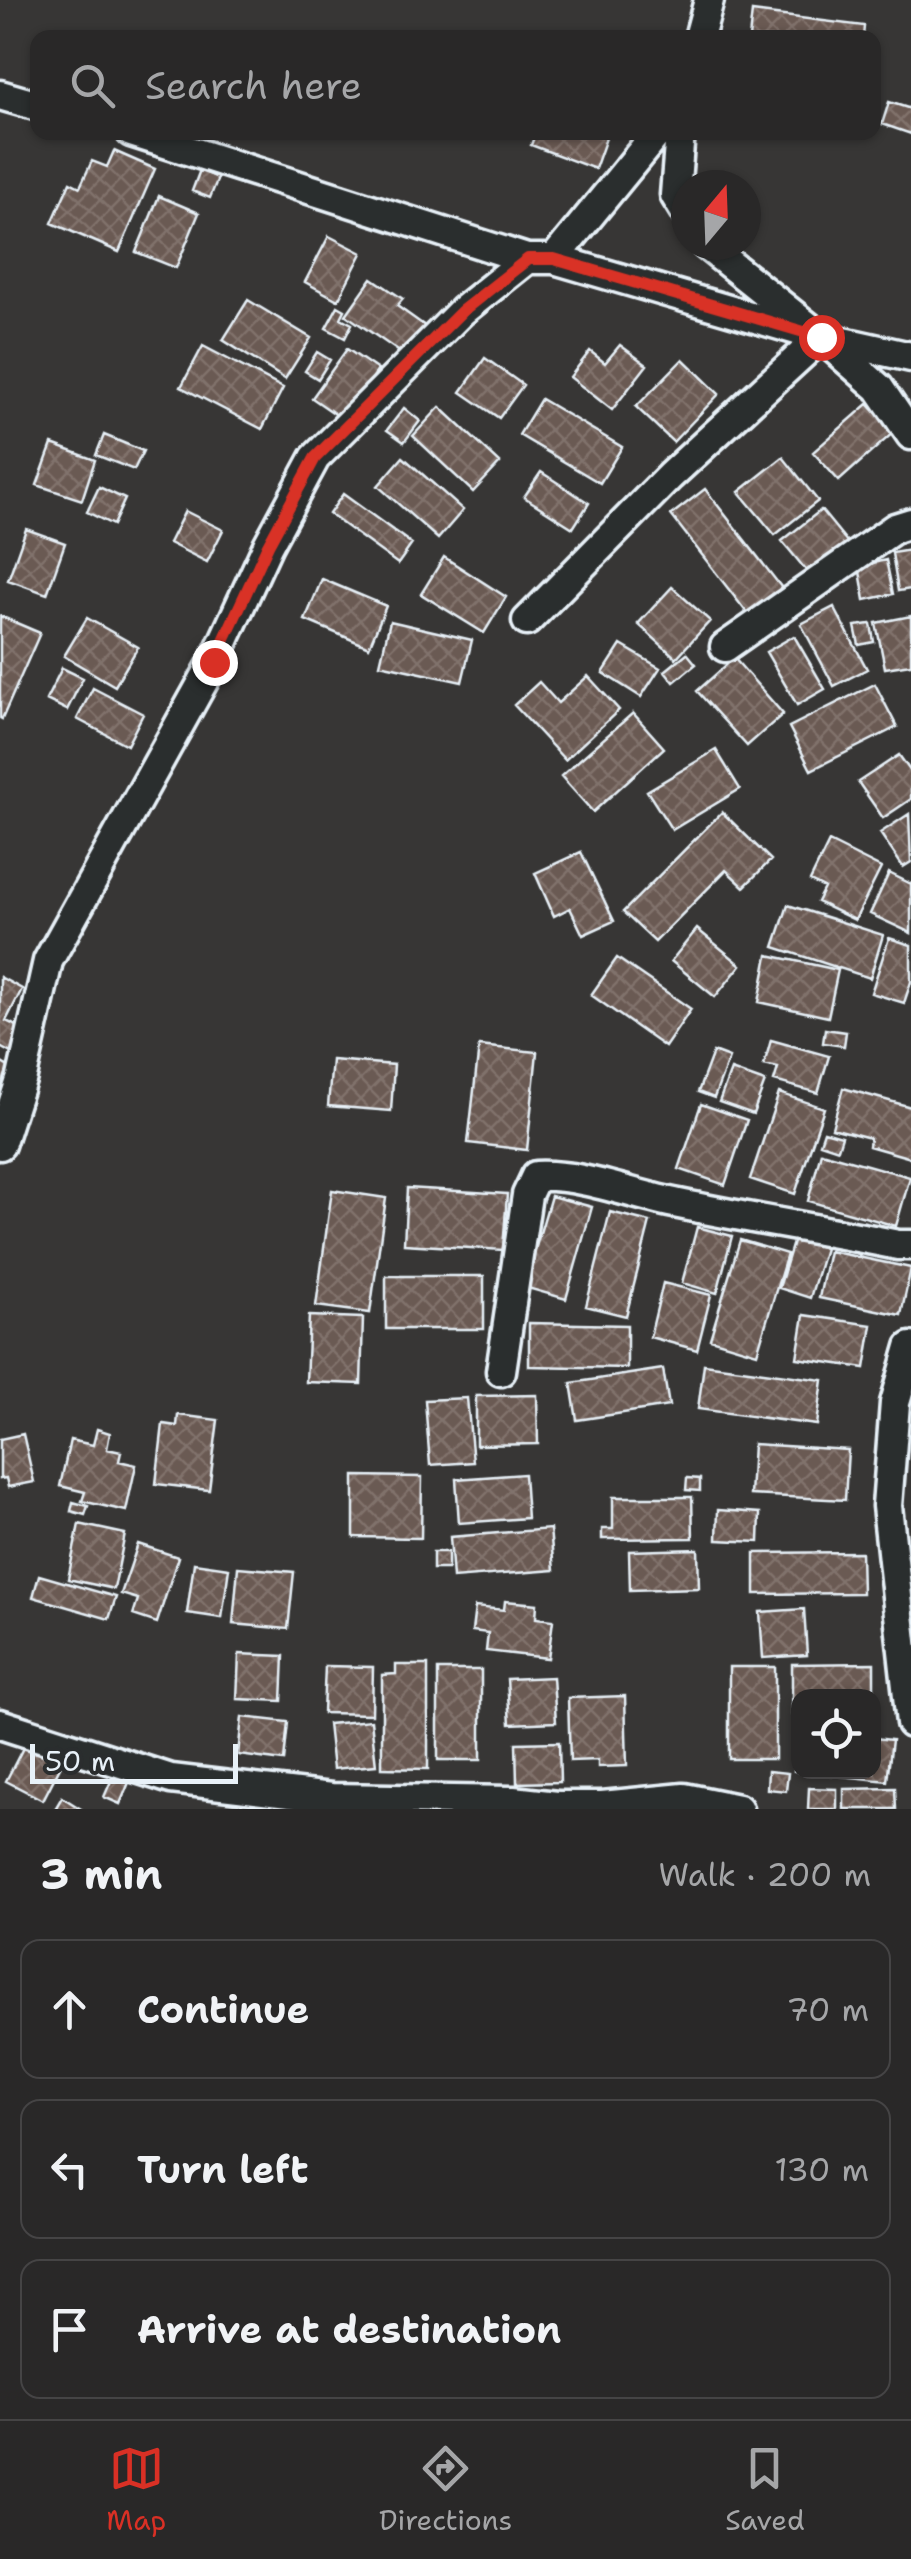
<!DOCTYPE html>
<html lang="en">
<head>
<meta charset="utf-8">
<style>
  body { margin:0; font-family:"Shantell Sans",sans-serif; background:#313030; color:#f1f3f6 }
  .controls { position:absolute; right:30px; bottom:30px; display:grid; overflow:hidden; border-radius:20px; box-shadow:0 2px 8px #0004 }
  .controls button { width:90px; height:90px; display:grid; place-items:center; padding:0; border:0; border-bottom:2px solid #454445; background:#292828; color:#f1f3f6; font:50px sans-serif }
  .compass { position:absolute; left:671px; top:170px; width:90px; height:90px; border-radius:50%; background:#292828; box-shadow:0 2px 8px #0004; rotate:19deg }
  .scale { position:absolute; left:30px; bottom:25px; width:208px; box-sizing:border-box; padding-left:10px; border:5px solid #e8f1f8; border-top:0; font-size:28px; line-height:35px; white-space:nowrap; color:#e8f1f8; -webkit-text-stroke:8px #2a2d2e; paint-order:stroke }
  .stop { position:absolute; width:30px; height:30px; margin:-22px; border:8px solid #d93025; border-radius:50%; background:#fff }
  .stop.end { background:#d93025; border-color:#fff; box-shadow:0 2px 10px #0008 }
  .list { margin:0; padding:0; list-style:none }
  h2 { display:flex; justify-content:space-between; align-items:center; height:130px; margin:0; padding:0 40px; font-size:42px }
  h2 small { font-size:32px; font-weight:400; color:#a5a6a8 }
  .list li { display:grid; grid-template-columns:65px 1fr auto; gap:30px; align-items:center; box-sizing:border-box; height:140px; margin:0 20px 20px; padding:0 20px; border:2px solid #454445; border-radius:20px }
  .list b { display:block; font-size:38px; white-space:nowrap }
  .list em { font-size:32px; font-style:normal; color:#a5a6a8 }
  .icon { flex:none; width:55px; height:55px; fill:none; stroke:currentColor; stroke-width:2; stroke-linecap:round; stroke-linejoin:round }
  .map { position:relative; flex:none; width:911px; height:1809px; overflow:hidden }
  .search { position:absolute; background:#292828; box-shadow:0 2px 8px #0004; left:30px; right:30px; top:30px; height:110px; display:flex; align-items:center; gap:25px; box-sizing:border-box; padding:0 35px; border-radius:20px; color:#a5a6a8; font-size:38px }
  .sheet { height:610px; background:#292828 }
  nav { display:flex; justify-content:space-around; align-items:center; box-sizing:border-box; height:140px; border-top:2px solid #454445; background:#292828; font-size:28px; color:#a5a6a8 }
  nav a { display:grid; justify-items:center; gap:5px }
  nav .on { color:#d93025 }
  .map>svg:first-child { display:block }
</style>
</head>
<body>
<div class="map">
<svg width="911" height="1809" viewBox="0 0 911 1809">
  <defs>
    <pattern id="building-cross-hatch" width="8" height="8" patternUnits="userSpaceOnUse" patternTransform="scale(2.5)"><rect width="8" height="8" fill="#6b5a53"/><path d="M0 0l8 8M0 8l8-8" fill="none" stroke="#80726c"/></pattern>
  </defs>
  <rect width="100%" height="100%" fill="#373635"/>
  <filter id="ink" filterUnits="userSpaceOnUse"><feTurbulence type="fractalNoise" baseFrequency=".01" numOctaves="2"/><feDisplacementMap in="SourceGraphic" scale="20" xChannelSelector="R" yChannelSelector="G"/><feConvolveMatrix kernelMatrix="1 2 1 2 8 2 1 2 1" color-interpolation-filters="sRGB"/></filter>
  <g filter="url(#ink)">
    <!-- building -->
    <path fill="url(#building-cross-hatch)" stroke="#e8f1f8" stroke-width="2.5" d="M752,12L864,26L863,38H749Z
      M889,102L911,109V134L882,124Z
      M536,132H592L606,138L595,169L531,145Z
      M114,151L155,169L119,252L52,223L70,182L80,187L92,161L107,167Z
      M200,170L218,178L210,198L192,191Z
      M159,196L199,213L176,268L136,252Z
      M329,236L362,253L338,300L305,282Z
      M372,278L403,299L397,306L425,326L404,355L346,315Z
      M248,300L311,338L285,379L223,340Z
      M338,306L345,310L341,318L352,324L345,338L326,328Z
      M620,345L647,365L612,410L570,377L590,351L605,363Z
      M203,346L283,388L262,429L181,387Z
      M347,349L378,370L344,420L312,398Z
      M317,352L330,360L318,379L305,371Z
      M485,358L523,385L499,418L461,392Z
      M683,359L719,394L673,442L636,407Z
      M541,399L622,447L600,483L519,435Z
      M868,404L894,432L839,481L813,452Z
      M440,407L500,463L473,492L413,436Z
      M404,408L420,421L404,442L387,430Z
      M104,435L143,451L134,470L96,455Z
      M52,444L95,460L82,500L37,485Z
      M403,457L463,510L438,539L378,486Z
      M783,457L818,501L775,535L739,492Z
      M541,472L589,503L573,528L524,497Z
      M99,487L125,499L113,525L87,512Z
      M705,489L785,592L751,618L671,515Z
      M343,494L412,544L398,564L329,514Z
      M821,510L848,543L810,575L782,541Z
      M185,511L223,530L207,562L169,543Z
      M26,529L65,543L47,594L8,580Z
      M911,550V589L898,591L892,553Z
      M444,557L506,597L484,633L421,594Z
      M886,560L893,594L865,600L859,566Z
      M322,579L386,606L369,647L305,620Z
      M672,587L710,621L676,658L638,624Z
      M834,607L867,669L834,686L801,624Z
      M0,616L40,633L2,719L0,718Z
      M911,616V664L885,668L876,623Z
      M87,618L138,647L115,686L64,656Z
      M390,621L472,640L462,682L380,664Z
      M871,624L874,642L859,645L855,626Z
      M794,636L825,689L797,705L766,652Z
      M621,645L660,668L641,697L603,673Z
      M687,653L696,664L674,682L665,671Z
      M734,658L783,714L747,746L697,691Z
      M62,668L83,678L67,710L46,700Z
      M588,676L619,710L565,760L514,705L539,682L558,703Z
      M875,684L897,727L811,770L789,727Z
      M93,688L143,714L127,745L77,719Z
      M633,713L664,748L593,812L561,776Z
      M716,750L740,789L672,830L647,791Z
      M899,755L911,772V799L883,818L858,782Z
      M722,812L771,860L744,887L726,870L655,942L623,912Z
      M909,814L911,862L903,867L880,833Z
      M829,842L881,868L855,920L817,902L824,888L810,881Z
      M581,852L614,921L583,935L570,908L554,916L535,873Z
      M889,873L911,884V933L870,914Z
      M788,905L883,935L870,978L774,947Z
      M697,929L741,965L715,997L671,961Z
      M889,938L911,945V982L904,1003L871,993Z
      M768,955L838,970L828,1017L759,1002Z
      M617,958L691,1009L665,1047L591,995Z
      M0,977L22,989L6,1021L25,1030L13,1054L0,1047Z
      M825,1029L846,1032L844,1046L823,1043Z
      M771,1040L829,1056L818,1093L774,1081L778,1068L764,1065Z
      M479,1046L537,1052L527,1150L468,1143Z
      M713,1052L729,1058L714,1098L698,1092Z
      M332,1060L394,1065L391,1111L328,1106Z
      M0,1062L12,1069L0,1089Z
      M731,1070L765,1082L753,1114L719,1102Z
      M843,1088L911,1107V1158L869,1146L870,1138L832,1128Z
      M779,1093L824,1108L795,1194L750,1179Z
      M701,1104L747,1120L725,1185L679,1169Z
      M824,1131L842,1136L838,1149L820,1143Z
      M821,1152L910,1177L896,1226L808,1201Z
      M407,1188L507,1194L503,1250L404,1244Z
      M332,1190L386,1198L370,1313L316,1306Z
      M551,1196L592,1207L566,1299L524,1287Z
      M610,1212L650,1222L626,1316L586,1306Z
      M697,1227L732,1236L717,1293L682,1283Z
      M794,1239L825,1248L810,1298L779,1288Z
      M740,1240L787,1254L757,1353L710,1339Z
      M829,1251L911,1268L901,1315L819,1298Z
      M386,1276H484V1329H386Z
      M663,1283L711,1295L697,1350L650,1337Z
      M804,1315L872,1325L865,1368L797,1358Z
      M309,1316L363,1318L361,1384L306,1382Z
      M529,1323L627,1325V1368L529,1366Z
      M704,1364L823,1380L817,1425L698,1409Z
      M663,1369L669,1406L577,1420L571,1383Z
      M537,1395L538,1444L476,1445V1396Z
      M467,1398L473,1462L430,1465L425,1400Z
      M178,1415L218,1420L209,1490L156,1484L163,1424L177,1426Z
      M97,1429L110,1433L107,1449L121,1452L119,1461L136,1465L126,1511L82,1501L85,1492L60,1486L70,1440L93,1445Z
      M23,1434L34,1482L8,1487L6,1478L0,1479V1439Z
      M753,1444L848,1450L845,1500L750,1495Z
      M524,1474L527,1518L459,1523L456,1479Z
      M354,1476L422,1477L421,1538L354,1537Z
      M687,1478L700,1479V1491L686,1490Z
      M613,1497H692L693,1538L602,1539V1529H613Z
      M73,1502L88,1506L85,1515L71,1511Z
      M718,1510L760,1513L759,1542L717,1540Z
      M79,1524L125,1534L114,1589L68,1579Z
      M550,1529L554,1570L453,1578L450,1537Z
      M138,1544L178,1557L157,1623L133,1615L138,1599L121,1594Z
      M698,1549L699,1588L630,1590L629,1551Z
      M433,1552H448V1569H433Z
      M861,1552L862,1593L755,1594V1553Z
      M194,1563L229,1568L222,1618L187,1613Z
      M238,1567L294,1572L288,1629L233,1624Z
      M39,1575L116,1597L109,1619L33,1597Z
      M505,1601L537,1604L536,1618L553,1620L548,1658L486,1651L488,1633L472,1631L475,1607L504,1610Z
      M804,1609L807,1655L763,1658L760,1612Z
      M239,1654L284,1656L282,1701L237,1699Z
      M874,1663V1715V1696H798V1715H792V1664Z
      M396,1665H428V1769L382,1768V1675L396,1674Z
      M325,1666L373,1667L372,1714L323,1713Z
      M729,1667H775V1759H729Z
      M438,1670H481V1760H438Z
      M553,1677L556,1722L510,1724L507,1679Z
      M625,1696L627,1766L598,1767V1760L570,1761L568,1698Z
      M242,1717L288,1722L284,1761L238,1755Z
      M371,1720L376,1765L333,1769L328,1724Z
      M798,1730V1772H874V1738L892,1740L887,1781L794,1771Z
      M26,1742L63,1761L43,1800L6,1781Z
      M559,1742L560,1782L517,1783L516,1743Z
      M768,1771L788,1773L786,1791L767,1789Z
      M114,1774L130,1780L120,1804L104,1797Z
      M809,1788L837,1789V1809H808Z
      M895,1788L896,1809H844V1789Z
      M62,1797L81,1809H55Z"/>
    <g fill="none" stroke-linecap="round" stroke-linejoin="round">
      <!-- minor casing -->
      <g stroke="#e8f1f8" stroke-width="35">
        <path id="minor" d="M699,38L709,0
          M0,95L38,106
          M131,132L527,259H554L821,337L911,357
          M680,132L675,195L686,213
          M706,245L821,337L879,388L911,435
          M554,259L658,132
          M527,621L670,476L821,337
          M725,647L895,528L911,523
          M0,1145L22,1077L48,961L214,662L268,545L315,458L462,311L527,259
          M911,1347L895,1403L887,1506L911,1723
          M501,1371L527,1195L536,1176C585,1174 631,1195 679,1204C752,1219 825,1230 898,1245H911
          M0,1724L171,1779L331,1798L513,1801L557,1806H602L684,1798L738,1809"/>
      </g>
      <!-- minor -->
      <use href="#minor" stroke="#2a2d2e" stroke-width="28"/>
    </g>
  </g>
  <g fill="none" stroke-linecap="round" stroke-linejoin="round" filter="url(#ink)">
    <!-- route -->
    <path stroke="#d93025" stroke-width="12" d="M214,662L268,545L315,458L462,311L528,259H554L821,337"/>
  </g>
</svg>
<div class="controls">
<button><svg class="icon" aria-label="locate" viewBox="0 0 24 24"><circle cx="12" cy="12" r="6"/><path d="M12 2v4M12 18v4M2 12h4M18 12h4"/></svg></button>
</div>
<svg class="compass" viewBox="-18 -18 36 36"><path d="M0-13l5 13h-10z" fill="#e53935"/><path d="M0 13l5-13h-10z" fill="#a5a6a8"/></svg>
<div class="scale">50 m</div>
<div class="stop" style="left:821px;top:337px"></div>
<div class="stop end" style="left:214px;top:662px"></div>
<div class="search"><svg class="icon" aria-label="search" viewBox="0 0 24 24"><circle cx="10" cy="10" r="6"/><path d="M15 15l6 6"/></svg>Search here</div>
</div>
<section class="sheet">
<h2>3 min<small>Walk · 200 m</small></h2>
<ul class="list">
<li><svg class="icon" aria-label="ahead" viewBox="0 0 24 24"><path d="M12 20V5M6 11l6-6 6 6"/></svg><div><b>Continue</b></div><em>70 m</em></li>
<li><svg class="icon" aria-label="left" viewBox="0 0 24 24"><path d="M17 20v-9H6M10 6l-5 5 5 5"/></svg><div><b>Turn left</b></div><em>130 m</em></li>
<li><svg class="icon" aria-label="arrive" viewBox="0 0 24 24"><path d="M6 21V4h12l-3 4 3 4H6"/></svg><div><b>Arrive at destination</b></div></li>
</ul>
</section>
<nav>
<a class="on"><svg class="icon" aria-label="map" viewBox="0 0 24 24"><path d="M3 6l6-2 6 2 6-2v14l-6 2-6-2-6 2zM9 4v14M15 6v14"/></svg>Map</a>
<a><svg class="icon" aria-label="directions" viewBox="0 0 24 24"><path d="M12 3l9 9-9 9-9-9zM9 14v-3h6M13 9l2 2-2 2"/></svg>Directions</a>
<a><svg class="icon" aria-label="saved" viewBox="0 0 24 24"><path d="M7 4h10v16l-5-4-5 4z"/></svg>Saved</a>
</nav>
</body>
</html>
